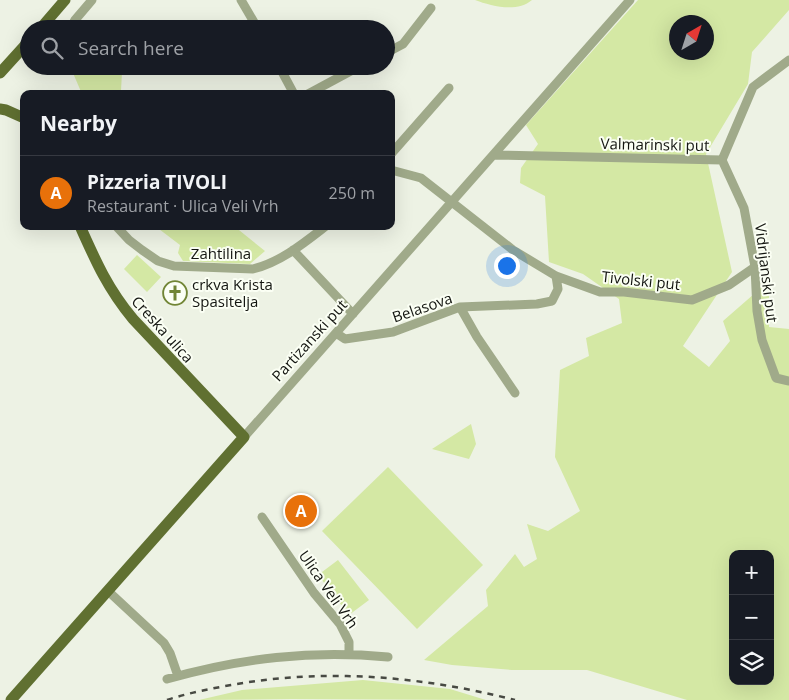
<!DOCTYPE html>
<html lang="en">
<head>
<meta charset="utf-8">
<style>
  body { margin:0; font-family:"Open Sans",sans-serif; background:#20242c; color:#f1f3f6 }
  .controls { position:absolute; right:15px; bottom:15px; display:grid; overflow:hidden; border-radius:10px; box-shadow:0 5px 20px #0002 }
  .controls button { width:45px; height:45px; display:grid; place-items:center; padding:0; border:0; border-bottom:1px solid #363941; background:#171b24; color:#f1f3f6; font:25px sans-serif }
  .compass { position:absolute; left:669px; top:15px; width:45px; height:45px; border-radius:50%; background:#171b24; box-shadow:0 5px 20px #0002; rotate:39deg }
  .you { position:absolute; left:506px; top:265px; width:18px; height:18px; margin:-12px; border:4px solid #fff; border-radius:50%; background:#1a73e8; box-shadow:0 0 0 8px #1a73e833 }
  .badge { display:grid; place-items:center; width:32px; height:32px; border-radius:50%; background:#718535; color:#fff; font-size:16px; font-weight:700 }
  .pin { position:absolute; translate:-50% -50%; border:2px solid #fff; box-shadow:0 1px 5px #0006 }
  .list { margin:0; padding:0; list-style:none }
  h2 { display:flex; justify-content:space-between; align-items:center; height:65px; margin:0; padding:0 20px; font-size:21px }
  h2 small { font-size:16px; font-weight:400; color:#9ea1a6 }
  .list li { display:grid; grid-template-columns:32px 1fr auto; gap:15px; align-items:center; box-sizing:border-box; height:75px; padding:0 20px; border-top:1px solid #363941 }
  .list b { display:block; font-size:19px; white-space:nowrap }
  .list p { margin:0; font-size:16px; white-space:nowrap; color:#9ea1a6 }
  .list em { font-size:16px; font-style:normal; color:#9ea1a6 }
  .icon { flex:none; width:28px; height:28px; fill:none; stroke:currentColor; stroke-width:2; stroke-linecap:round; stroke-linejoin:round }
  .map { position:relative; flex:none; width:789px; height:700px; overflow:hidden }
  .search { position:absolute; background:#171b24; box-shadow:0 5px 20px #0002; left:20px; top:20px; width:375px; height:55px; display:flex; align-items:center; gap:12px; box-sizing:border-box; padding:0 18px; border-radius:28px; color:#9ea1a6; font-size:19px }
  .panel { position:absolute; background:#171b24; box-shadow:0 5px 20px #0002; left:20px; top:90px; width:375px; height:140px; border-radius:10px }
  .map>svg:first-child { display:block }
</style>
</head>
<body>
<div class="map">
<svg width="789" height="700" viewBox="0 0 789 700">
  <rect width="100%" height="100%" fill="#edf2e4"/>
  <!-- green -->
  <path fill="#d4e8a4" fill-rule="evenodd" d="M475,0H532C517,13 491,6 475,0Z
    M638,0H789V10L752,52L748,84L706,154L732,272L683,346L709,367L730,341L723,321L769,281V327L789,329V700H687L587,670H512L452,665L424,660L488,606L486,590L515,554L524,567L537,559L527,524L548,531L580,511L555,457L560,370L589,356L586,338L622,323L619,299L583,274L549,262L545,196L520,183L521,168L538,144L526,125ZM676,22H706V52H676ZM733,554H770V681H733Z
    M70,66H113L122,72L121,91L116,94H82Z
    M155,226H234L265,251L250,264L183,261L178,253L180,245Z
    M137,255L161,277L147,292L124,269Z
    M471,424L476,444L469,459L432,449Z
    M388,467L483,565L417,629L322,531Z
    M338,560L369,600L349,615L318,575Z
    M363,680L450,689L486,700L292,699L199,700L242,690Z"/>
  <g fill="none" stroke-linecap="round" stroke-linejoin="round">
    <!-- minor -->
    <path stroke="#a0aa8a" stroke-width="9" d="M241,0L258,29
      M70,29L75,20L92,0
      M386,53L403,44L431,8
      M279,66L294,94
      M308,94L360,66
      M391,154L449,88
      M493,155L722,160L753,87L789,60
      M722,160L744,208L755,267L757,311L762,340L776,378L789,381
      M391,170L421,178L513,250L556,276L600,292H624L692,300L729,285L755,267
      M116,226L129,240L142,250L158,261L174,266L253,269C281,262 304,243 326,226
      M293,250L353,314
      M460,307L477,337L515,393
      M336,333L345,339L393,332L460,307L537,304L552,301L558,289L556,276
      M244,437L630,0
      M262,517L314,593L340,624L349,642V654
      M108,591L164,643L170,653L178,676
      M167,679C241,658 311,650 388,657"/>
    <!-- major -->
    <path stroke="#607031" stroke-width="11" d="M40,29L65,0
      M0,73L29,41
      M0,109L6,110L24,118
      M11,700L244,437L133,319C108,289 96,262 80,226"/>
    <!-- rail -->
    <path stroke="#484a43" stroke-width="2.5" stroke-dasharray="6 6" stroke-linecap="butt" d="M167,700C188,693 209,689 231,685C326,668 421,676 515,700"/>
  </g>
  <!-- icons -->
  <defs>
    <g id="church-ring" transform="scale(1.25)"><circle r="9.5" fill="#fbfff4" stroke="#718535" stroke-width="1.5"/><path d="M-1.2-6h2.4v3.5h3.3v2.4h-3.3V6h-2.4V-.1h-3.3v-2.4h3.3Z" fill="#718535"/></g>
  </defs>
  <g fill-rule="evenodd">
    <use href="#church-ring" x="175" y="293"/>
  </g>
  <g text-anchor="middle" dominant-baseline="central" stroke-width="4" stroke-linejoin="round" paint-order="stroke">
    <!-- street labels -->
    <g font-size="15" fill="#131510" stroke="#fbfff4">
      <text transform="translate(655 144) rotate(1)">Valmarinski put</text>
      <text x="221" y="253">Zahtilina</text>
      <text transform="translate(767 273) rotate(83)">Vidrijanski put</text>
      <text transform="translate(641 280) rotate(6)">Tivolski put</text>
      <text transform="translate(422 307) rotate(-19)">Belasova</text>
      <text transform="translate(163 329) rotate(48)">Creska ulica</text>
      <text transform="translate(309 340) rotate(-48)">Partizanski put</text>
      <text transform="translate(329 589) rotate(55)">Ulica Veli Vrh</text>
    </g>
    <!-- poi labels -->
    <g font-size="15" fill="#131510" stroke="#fbfff4" text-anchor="start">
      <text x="192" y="284">crkva Krista<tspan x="192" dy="17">Spasitelja</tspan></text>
    </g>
  </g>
</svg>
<div class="controls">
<button>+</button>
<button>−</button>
<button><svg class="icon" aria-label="layers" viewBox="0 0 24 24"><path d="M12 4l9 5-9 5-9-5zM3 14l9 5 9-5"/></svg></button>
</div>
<svg class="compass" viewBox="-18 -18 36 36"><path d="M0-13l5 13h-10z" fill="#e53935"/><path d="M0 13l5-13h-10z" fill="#9ea1a6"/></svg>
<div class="you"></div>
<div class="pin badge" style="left:301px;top:511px;background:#e8710a">A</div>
<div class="search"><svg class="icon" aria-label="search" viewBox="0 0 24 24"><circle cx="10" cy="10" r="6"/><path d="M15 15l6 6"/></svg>Search here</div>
<section class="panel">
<h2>Nearby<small></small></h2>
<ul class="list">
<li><span class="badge" style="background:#e8710a">A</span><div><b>Pizzeria TIVOLI</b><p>Restaurant · Ulica Veli Vrh</p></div><em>250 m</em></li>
</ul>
</section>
</div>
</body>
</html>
